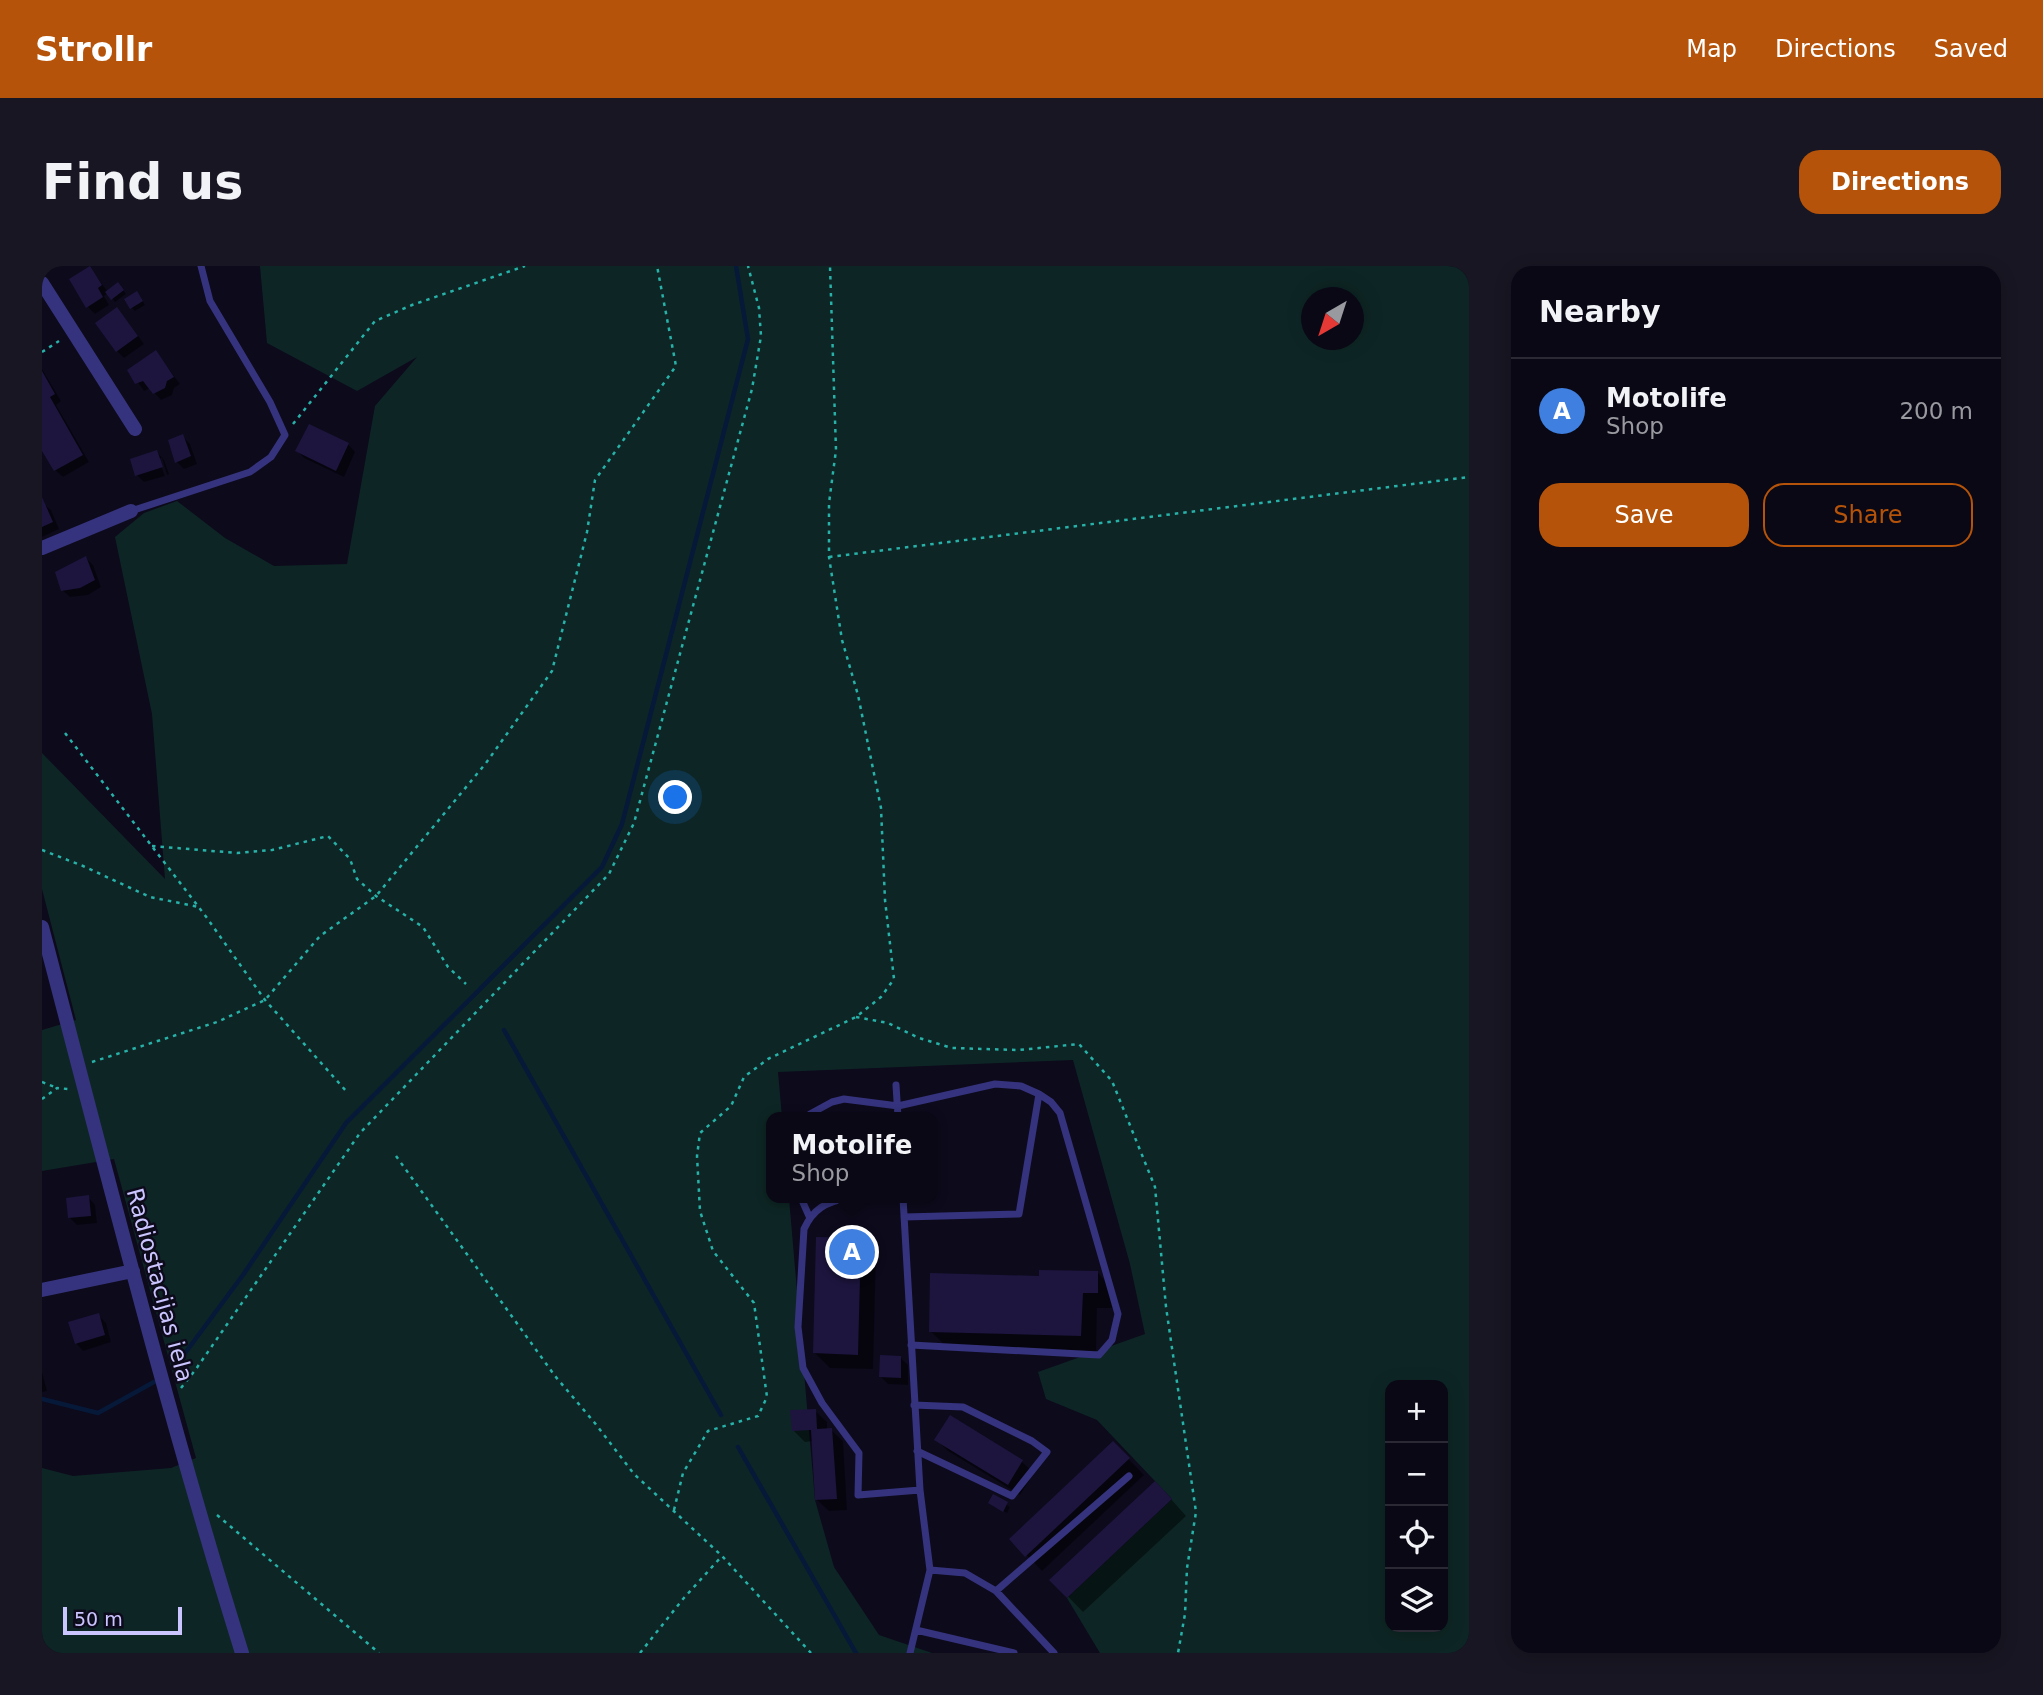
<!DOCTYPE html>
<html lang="en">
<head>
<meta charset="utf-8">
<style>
  body { margin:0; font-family:"DejaVu Sans",sans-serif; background:#181622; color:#f1f3f6 }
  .controls { position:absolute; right:21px; bottom:21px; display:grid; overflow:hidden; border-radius:14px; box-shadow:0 4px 18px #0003 }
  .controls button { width:63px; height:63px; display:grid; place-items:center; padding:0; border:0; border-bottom:2px solid #2a2934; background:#0a0815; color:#f1f3f6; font:35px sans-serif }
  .compass { position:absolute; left:1259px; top:21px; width:63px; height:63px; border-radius:50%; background:#0a0815; box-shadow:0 4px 18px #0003; rotate:219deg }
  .scale { position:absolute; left:21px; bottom:18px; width:119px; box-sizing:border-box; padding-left:7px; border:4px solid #cbc5ff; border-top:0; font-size:19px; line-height:24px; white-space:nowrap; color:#cbc5ff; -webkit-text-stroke:5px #0d0a1c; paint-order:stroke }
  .you { position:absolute; left:634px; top:532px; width:24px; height:24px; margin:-18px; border:5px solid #fff; border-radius:50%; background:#1a73e8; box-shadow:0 0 0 10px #1a73e833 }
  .badge { display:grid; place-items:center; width:46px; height:46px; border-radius:50%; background:#b45309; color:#fff; font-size:23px; font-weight:700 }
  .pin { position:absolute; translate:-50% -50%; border:4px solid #fff; box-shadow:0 2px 7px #0006 }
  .popup { position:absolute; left:724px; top:846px; width:172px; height:91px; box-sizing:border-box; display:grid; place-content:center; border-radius:14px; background:#0a0815; filter:drop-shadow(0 2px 5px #0005); font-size:23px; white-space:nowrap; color:#999aa0 }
  .popup b { font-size:26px; color:#f1f3f6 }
  .popup::after { content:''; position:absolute; left:50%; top:100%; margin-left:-14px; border:14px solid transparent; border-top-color:#0a0815 }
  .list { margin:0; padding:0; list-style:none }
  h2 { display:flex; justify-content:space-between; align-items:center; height:91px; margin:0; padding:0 28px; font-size:30px }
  h2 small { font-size:23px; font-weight:400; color:#999aa0 }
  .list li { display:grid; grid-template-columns:46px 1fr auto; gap:21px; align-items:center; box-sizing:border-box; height:105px; padding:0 28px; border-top:2px solid #2a2934 }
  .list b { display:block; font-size:26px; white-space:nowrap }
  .list p { margin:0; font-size:23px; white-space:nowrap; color:#999aa0 }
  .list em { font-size:23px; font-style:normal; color:#999aa0 }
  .actions { display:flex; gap:14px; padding:21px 28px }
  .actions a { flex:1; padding:16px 0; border:2px solid #b45309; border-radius:21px; text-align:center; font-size:24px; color:#b45309 }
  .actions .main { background:#b45309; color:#fff }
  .icon { flex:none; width:38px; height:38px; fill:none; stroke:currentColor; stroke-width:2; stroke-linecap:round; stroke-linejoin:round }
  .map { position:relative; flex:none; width:1427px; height:1387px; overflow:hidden; border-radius:21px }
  header { display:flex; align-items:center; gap:42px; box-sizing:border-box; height:98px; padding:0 35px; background:#b45309; color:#fff }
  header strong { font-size:33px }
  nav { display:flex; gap:38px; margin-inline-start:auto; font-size:24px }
  .intro { display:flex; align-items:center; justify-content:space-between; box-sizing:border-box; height:168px; padding:0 42px }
  h1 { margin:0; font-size:49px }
  .button { padding:18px 32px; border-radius:21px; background:#b45309; color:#fff; font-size:24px; font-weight:700 }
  main { display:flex; gap:42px; padding:0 42px }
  aside { flex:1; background:#0a0815; border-radius:21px; box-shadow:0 4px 18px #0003 }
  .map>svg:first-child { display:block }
</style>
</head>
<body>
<header>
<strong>Strollr</strong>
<nav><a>Map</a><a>Directions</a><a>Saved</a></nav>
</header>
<div class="intro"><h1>Find us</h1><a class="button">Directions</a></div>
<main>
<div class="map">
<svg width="1427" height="1387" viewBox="0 0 1427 1387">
  <rect width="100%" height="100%" fill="#0d0a1c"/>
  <!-- green -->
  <path fill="#0d2625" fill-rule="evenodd" d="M218,0H1427V1387H1058L1025,1332L1130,1233L1055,1154L1004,1133L996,1106L1103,1068L1088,998L1031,794L736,806L740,851H730V932H747L773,1234L792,1301L837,1369L890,1387H0V1202L31,1210L129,1202L154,1192L72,893L0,905V764L34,754L0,623V487L123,613L110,448L73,271L102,247L135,235L183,272L232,300L305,298L333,140L375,91L315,125L225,77ZM1269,32H1311V74H1269ZM1348,1119H1401V1361H1348Z"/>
  <!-- shadow -->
  <path fill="#0007" d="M48,2L66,26L79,21L84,28L73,36L66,27L62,30L67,39L53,48L46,41L30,14Z
    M98,30L103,39L93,45L90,42Z
    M82,51L102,78L82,92L75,85Z
    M114,86L138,118L132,122L130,129L119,134L108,122L102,125L87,104Z
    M0,103L19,135L14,139L47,196L21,211L13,204L0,181Z
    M140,170L148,178L155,198L142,203L135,196Z
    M306,178L313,186L302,211L262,192L255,184Z
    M115,186L122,194L127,208L125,209L120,192H116L123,210L102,216L95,209Z
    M0,237L9,244L17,263L0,271Z
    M44,292L51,299L59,321L46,329L28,331L20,324Z
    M46,931L53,939L55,957L35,959L28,952Z
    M818,974L834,989L831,1103L788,1102L773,1087Z
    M1056,1007L1071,1023V1042H1055L1054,1085L904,1080L888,1065L999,1012Z
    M56,1049L64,1057L69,1076L41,1085L34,1077Z
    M859,1092L866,1099V1119L846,1118L839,1111Z
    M0,1106L5,1125L0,1126Z
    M773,1145L785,1156V1164H789L801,1175L805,1244L787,1245L775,1234L771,1175L763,1176L751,1164Z
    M908,1151L980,1196L992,1207L978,1229L906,1185L895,1174Z
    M1071,1177L1102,1209L1000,1305L969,1273Z
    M951,1230L968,1241L965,1247L951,1240Z
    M1128,1232L1144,1250L1041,1346L1010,1314Z"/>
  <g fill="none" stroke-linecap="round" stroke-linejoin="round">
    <!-- stream -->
    <path stroke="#061939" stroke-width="4.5" d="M462,764L679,1149
      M135,1098L201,1009L304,857L560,601L580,558L706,73L694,0
      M0,1133L56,1147L112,1116
      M696,1181L814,1387"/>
  </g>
  <!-- building -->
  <path fill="#1d153e" d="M48,0L60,19L56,22L61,31L44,42L27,13Z
    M76,16L82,24L69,34L63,26Z
    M95,25L101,35L88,43L82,33Z
    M75,41L96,70L74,86L53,57Z
    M114,84L132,111L125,115L123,122L111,128L101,115L93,118L85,104Z
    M0,105L13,128L8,131L41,189L12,205L0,185Z
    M267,158L307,177L294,205L253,185Z
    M141,168L149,190L133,197L126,174Z
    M115,184L121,201L93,210L88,193Z
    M0,231L11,256L0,261Z
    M44,290L53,314L38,322L19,325L13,306Z
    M47,929L49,950L26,952L24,932Z
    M774,971L819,972L816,1089L771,1087Z
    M997,1004L1056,1005V1027H1041L1039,1070L887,1066L888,1007L997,1010Z
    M57,1047L63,1069L33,1078L26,1056Z
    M838,1089L859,1090V1112L837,1111Z
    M774,1143L775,1163L790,1162L795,1233L773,1234L769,1164L750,1165L748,1144Z
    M908,1149L981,1194L966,1219L892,1174Z
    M1071,1175L1088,1192L983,1291L967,1273Z
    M1113,1215L1130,1233L1025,1332L1007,1314Z
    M951,1228L966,1236L961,1246L946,1237Z"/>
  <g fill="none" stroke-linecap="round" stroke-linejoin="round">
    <!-- path -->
    <path stroke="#27b1a8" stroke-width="2.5" stroke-dasharray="3.5 5" stroke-linecap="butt" d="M0,86L17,75
      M251,158L333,55L370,39L483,0
      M787,291L1427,211
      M23,467L165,652L223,734L305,826
      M110,580L195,587L230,584L286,570L308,593L315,613L334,630L381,661L406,701L424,718
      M0,584L41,600L108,631L157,641
      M814,751L846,757L877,772L910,782L977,784L1037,778L1070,815L1113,921L1124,1041L1154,1246L1145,1302L1143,1348L1136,1387
      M50,796L175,756L223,734L278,670L334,630L444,497L510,405L545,266L553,214L634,100L615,0
      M0,816L15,822
      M0,833L15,822L26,823
      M354,890L513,1110L552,1156L592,1208L680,1290L769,1387
      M139,1122L154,1103L318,867L567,608L592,557L710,123L719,70L717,42L706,0
      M632,1244L641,1207L666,1165L716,1150L725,1131L712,1037L671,985L658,945L655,890L658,867L689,840L702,811L726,793L814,751L839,731L852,713L843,634L839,542L816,429L800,374L787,291V237L794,184L788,0
      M175,1249L337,1387
      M598,1387L641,1333L680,1290"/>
    <!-- lane -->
    <path stroke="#35337d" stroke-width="7" d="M89,245L208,206L229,191L243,169L228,136L168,35L159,0
      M854,819L856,851
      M766,851L768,848L790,836L802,833L856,840L953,818L979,820L997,828L1009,836L1018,847L1076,1048L1070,1074L1057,1089L869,1079
      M759,932L767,950
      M805,932C784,936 771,943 762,963L756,1061L761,1102L780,1137L817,1187L816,1229L878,1224
      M861,932L878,1224L888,1304L868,1387
      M862,951L977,948L997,828
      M872,1139L921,1141L990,1175L1005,1186L970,1230L875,1185
      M888,1304L923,1307L954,1325L1012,1387
      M954,1325L1087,1210
      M874,1364L972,1387"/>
    <!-- street -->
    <path stroke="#35337d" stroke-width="14" d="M0,17L93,163
      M0,282L89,245
      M0,661C64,904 125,1147 200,1387
      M0,1024L91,1005"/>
  </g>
  <g text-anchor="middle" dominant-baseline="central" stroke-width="5" stroke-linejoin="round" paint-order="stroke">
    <!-- street labels -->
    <g font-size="23" fill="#cbc5ff" stroke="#0d0a1c">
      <text transform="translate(118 1019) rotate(75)">Radiostacijas iela</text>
    </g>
  </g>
</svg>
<div class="controls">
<button>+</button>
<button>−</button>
<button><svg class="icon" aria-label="locate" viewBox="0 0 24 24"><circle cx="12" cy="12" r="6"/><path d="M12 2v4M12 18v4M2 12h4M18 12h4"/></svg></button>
<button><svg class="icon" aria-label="layers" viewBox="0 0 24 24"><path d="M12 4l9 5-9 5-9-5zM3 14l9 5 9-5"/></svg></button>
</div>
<svg class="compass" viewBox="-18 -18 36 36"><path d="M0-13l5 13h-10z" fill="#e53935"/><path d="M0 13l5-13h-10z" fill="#999aa0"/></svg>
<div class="scale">50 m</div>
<div class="you"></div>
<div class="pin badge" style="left:810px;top:986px;background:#3f7fe0">A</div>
<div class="popup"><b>Motolife</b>Shop</div>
</div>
<aside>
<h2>Nearby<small></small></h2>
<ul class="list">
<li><span class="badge" style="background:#3f7fe0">A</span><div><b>Motolife</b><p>Shop</p></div><em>200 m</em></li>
</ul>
<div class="actions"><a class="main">Save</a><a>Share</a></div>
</aside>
</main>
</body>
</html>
